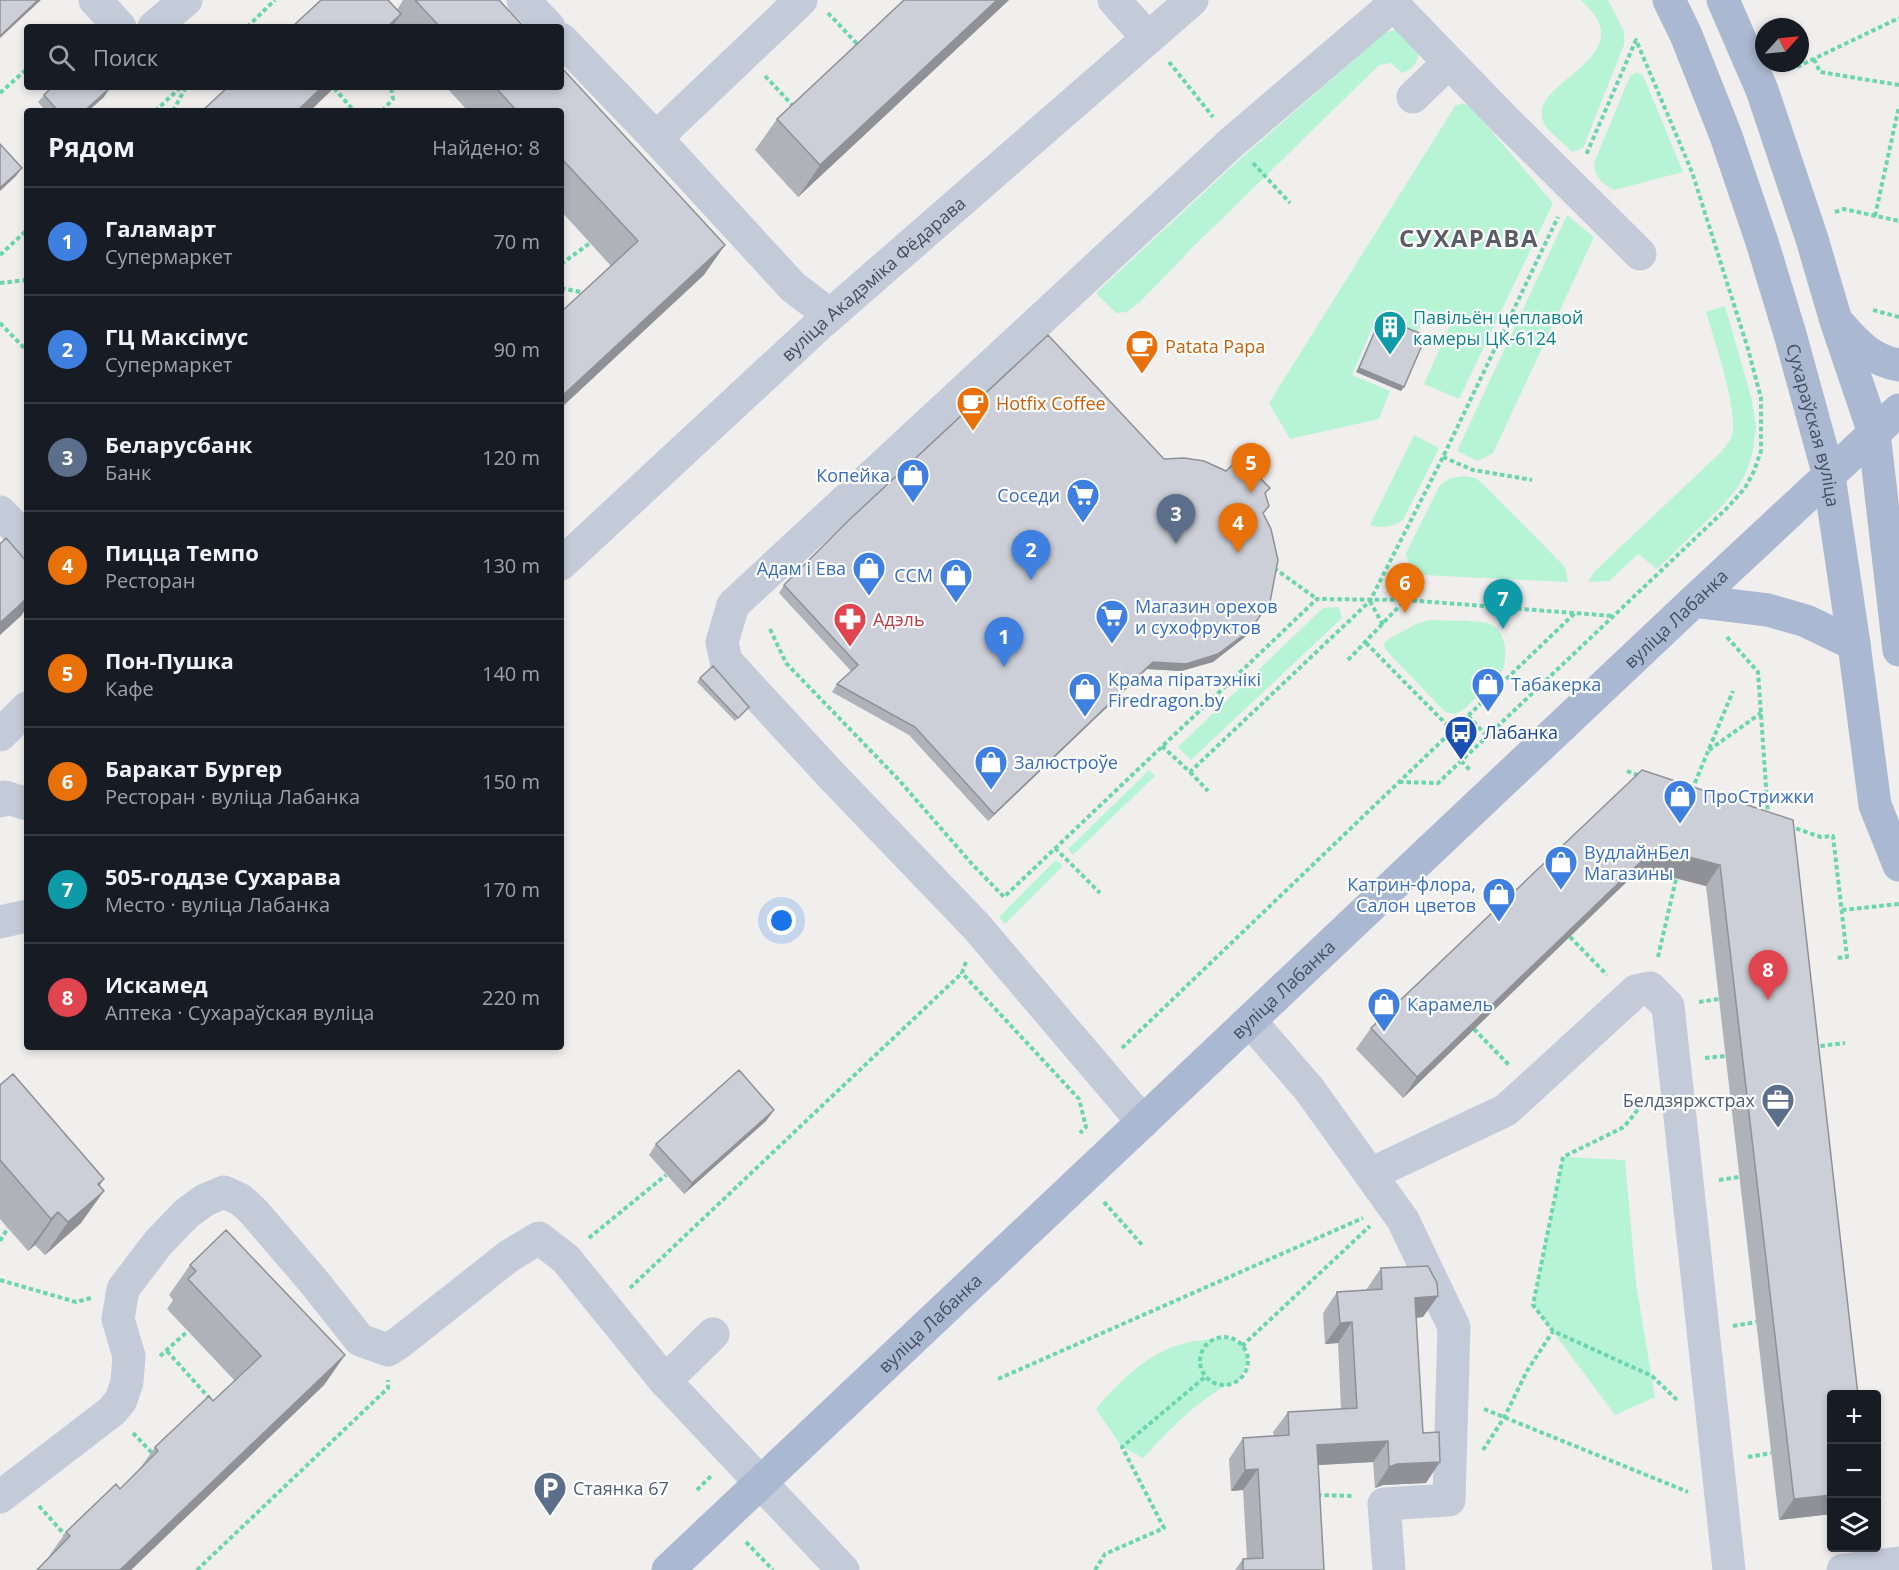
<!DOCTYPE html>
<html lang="ru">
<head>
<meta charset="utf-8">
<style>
  body { margin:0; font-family:"Open Sans",sans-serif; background:#20242c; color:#f1f3f6 }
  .controls { position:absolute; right:18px; bottom:18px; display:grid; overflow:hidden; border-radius:6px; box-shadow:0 3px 9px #0003 }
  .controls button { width:54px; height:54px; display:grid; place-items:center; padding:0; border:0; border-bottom:2px solid #363941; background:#171b24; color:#f1f3f6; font:30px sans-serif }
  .compass { position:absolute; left:1755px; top:18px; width:54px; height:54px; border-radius:50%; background:#171b24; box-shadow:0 3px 9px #0003; rotate:63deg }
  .you { position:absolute; left:782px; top:921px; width:21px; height:21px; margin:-15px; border:4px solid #fff; border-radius:50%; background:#1a73e8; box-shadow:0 0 0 9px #1a73e833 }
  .badge { display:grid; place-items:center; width:39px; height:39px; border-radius:50%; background:#0f766e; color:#fff; font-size:20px; font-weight:700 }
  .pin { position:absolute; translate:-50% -50px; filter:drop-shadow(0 2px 3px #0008) }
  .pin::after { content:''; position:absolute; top:32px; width:21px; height:18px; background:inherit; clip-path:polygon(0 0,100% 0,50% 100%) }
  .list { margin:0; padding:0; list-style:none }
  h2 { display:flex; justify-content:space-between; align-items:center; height:78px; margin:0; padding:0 24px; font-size:26px }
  h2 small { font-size:20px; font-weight:400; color:#9ea1a6 }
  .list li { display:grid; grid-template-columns:39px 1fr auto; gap:18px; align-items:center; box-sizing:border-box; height:108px; padding:0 24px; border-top:2px solid #363941 }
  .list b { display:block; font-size:22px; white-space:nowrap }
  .list p { margin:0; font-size:20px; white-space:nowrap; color:#9ea1a6 }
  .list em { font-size:20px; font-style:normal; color:#9ea1a6 }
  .icon { flex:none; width:33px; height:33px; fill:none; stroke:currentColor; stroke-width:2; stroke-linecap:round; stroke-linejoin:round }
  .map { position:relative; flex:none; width:1899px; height:1570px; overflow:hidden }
  .search { position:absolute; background:#171b24; box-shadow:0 3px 9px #0003; left:24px; top:24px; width:540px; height:66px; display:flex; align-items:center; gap:15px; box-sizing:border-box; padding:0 21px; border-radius:6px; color:#9ea1a6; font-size:22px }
  .panel { position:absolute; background:#171b24; box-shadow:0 3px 9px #0003; left:24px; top:108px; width:540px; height:942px; border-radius:6px }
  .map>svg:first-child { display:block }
</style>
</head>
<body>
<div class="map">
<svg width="1899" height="1570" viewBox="0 0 1899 1570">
  <rect width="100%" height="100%" fill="#f1eeee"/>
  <!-- green -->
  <path fill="#b7f4d6" d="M1581,0H1608L1624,31V45L1583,148L1572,152C1565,144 1550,133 1545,125C1522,85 1629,64 1594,14C1590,9 1585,4 1581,0Z
    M1399,29L1419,48C1419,61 1415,69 1402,73L1391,63L1379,65L1194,246L1140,302L1127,312L1116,313L1096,293L1240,159L1386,32Z
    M1637,72L1642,75L1645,80L1683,172L1614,190C1603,184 1594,177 1594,163L1630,76Z
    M1462,103L1471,107L1553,203L1459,399L1424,384L1452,321L1427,310L1416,335L1377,317L1352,375L1390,391L1379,419L1290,439L1269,403L1455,106Z
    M1567,215L1594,237L1493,453L1478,461L1457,451Z
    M1725,306L1752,400L1756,427L1753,450L1747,470L1739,486L1723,505L1657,569L1638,554L1609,581L1588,582L1595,571L1720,453C1724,448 1729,443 1731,438C1741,418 1713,336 1706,312Z
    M1414,435L1439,448L1403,520C1391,527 1384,529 1370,525Z
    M1464,476L1476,478L1490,491L1565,567L1568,582L1423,575C1410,573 1409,565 1406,553L1440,485L1451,478Z
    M1339,607L1342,618L1191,760L1178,747L1323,608Z
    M1431,620C1445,621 1476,620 1487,623C1506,628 1509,655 1502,671C1498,680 1471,702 1463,710L1455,714L1445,712L1385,649L1384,644L1387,640L1418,623Z
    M1149,770L1155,776L1073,855L1068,849Z
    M1056,860L1063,866L1005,924L999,917Z
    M1563,1157L1625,1160L1636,1283L1655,1397L1615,1415L1533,1305Z
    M1228,1337L1242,1346L1248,1361L1239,1380C1201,1395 1171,1429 1143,1458L1122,1447L1096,1409C1119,1382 1149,1351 1186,1343C1199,1339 1214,1340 1228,1337Z"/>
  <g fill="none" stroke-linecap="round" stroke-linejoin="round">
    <!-- path -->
    <path stroke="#6bd6ae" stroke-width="4" stroke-dasharray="4.5 3" stroke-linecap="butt" d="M828,13L860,47
      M247,27L275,0
      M1814,59L1820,72L1899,85
      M1169,62L1213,117
      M1797,67L1899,18
      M765,76L795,108
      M334,88L354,111
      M0,93L27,69
      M155,111L181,87
      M173,111L186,87
      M382,111L393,99L391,87
      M1253,163L1290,203
      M1835,212L1844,209L1899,221
      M1875,216L1899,106
      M0,255L27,230
      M561,264L590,243
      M0,283L27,280
      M561,288L585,293
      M1873,310L1899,317
      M0,323L27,351
      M1443,457L1473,470L1532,480
      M1274,568L1317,599
      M1370,601L1383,625
      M770,629L786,663L898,779L972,864L1004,897L1317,599L1406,600L1613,616
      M1727,637L1758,672L1768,815
      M1366,643L1452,730
      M1348,660L1405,600
      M1468,716L1487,736
      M1162,746L1190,772L1370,601L1443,457L1558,217
      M1709,750L1761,713
      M1461,761L1471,771
      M1627,771L1640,776
      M1190,772L1208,791
      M1399,782L1438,783L1727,508L1745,488L1754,471L1761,451V398L1748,349L1692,172L1636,40L1586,155
      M1692,790L1733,691
      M1789,826L1821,837L1833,836L1847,957L1835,958
      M1055,848L1100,893
      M1842,910L1899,904
      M1570,937L1607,975
      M1658,957L1676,879
      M966,962L962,973L1079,1099L1086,1127L1080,1133
      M1699,1002L1719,999
      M1474,1029L1509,1065
      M1813,1047L1845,1043
      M1122,1048L1575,613
      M1705,1058L1726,1056
      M1647,1098L1624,1127L1563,1157L1533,1305L1553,1331L1652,1376L1678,1401
      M1719,1180L1739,1177
      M1104,1202L1143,1246
      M589,1238L666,1175
      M0,1241L8,1228
      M0,1280L76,1302L91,1298
      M630,1288L962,973
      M1733,1326L1756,1322
      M1200 1361a24 24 0 1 1 48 0a24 24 0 1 1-48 0Z
      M1242,1346L1370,1226
      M167,1351L211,1400
      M160,1356L188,1331
      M998,1379L1363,1218
      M1484,1409L1688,1492
      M133,1433L155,1456
      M1483,1450L1504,1418L1527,1371L1553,1331
      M1748,1457L1771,1453
      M697,1490L711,1476
      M1317,1495L1354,1496
      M39,1506L66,1536
      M746,1542L773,1570
      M197,1570L388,1388V1380
      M1095,1570L1105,1554L1164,1528L1122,1447L1205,1377"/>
    <!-- minor -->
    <g stroke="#c3cbd8" stroke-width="33">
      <path d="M95,0L120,27"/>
      <path d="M523,0L549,27"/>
      <path d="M1114,0L1147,37"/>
      <path d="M1389,0L1502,117L1640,254"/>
      <path d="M154,27L186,0"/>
      <path d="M561,39L656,138L793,287L830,315"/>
      <path d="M1413,97L1448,63"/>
      <path d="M656,138L801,0"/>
      <path d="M0,512L27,540"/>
      <path id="s1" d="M561,564L821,323L1192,0"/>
      <path d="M0,735L27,708"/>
      <path d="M0,801L5,797L27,804"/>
      <path d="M0,922L27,916"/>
      <path d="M1250,1021L1309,1089L1403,1220L1454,1327L1449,1500L1384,1504L1389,1570"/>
      <path d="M1143,1122L976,926L831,775L726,661L722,642L733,605L1232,142L1393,5"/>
      <path d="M1371,1174L1506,1110L1636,991L1650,988L1668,1006L1729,1570"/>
      <path d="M665,1381L713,1334"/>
      <path d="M0,1497L112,1411L121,1400L127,1382L129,1356L118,1319L123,1289L158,1243L187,1213L205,1200L224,1192L241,1200L254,1212L314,1282L360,1340L388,1350L400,1342L509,1256L539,1238L566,1259L665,1381L843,1570"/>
      <path d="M1843,1570L1899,1563"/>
    </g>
    <!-- major -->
    <g stroke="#aab9d1" stroke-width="33">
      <path id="s2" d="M1669,0L1686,35L1726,136L1762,242L1790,334L1829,476L1854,644L1875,805L1899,865"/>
      <path d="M1723,0L1762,90L1812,239L1836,321L1874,433L1899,650"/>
      <path d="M1840,325C1856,344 1873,361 1899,365"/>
      <path d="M1694,601L1768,610L1806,621L1854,644"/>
      <path id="s3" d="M668,1570L1694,601L1899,410"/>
    </g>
  </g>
  <!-- wall -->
  <path fill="#afb2b9" d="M403,0H499L524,27H292L397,10Z
    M1009,0L798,197L755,150L777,119Z
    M446,87H561L704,275L611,266L561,211V111H468Z
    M44,95L104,97L88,111H46L38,102Z
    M1381,317L1401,391L1356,372L1379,321Z
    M1164,459L1265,494L1264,514L1245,637L1213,662L1181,671L1147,669L988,821L909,735L832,692L837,684L851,671L779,593L784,585Z
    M700,678L749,707L735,721L697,682Z
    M1642,770L1793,820L1832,1514L1779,1520L1706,886L1640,869L1403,1098L1356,1049L1371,1028Z
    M0,1085L99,1186L81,1223L45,1255L35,1245L28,1251L0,1219Z
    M774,1110L766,1121L684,1194L649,1155L656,1144Z
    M190,1265L345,1355L324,1385L131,1570H37L45,1562L66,1532L120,1489L141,1467L155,1447L213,1401L235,1381L167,1309L173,1300L169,1295Z
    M1381,1268L1423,1317L1416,1318L1426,1483L1383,1485L1375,1488L1373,1462L1318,1465L1324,1570H1235L1243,1559H1247L1243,1490L1231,1491L1229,1459L1243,1438L1274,1436L1273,1432L1288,1412L1341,1409L1338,1343L1325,1344L1323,1313L1337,1292L1366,1290Z"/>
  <!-- shaded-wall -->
  <path fill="#8f9196" d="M38,0H41L0,38V36Z
    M997,0H1009L798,197L820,165Z
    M401,14L392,27H387Z
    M322,87H335L310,111H297Z
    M109,89L104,97L88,111H84Z
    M22,168L16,176L0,191V188Z
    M725,245L704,275L561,408V397Z
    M1359,368L1404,387L1401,391L1356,372Z
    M27,598V607L21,616L0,635V623Z
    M1270,602L1245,637L1213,662L1181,671L1147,669L988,821L994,814L1153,662Z
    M1655,848L1720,865L1706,886L1640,869L1403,1098L1417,1077Z
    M774,1110L766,1121L684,1194L692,1183Z
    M104,1179L84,1208L104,1191L81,1223L45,1255L68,1222L98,1184Z
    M58,1212L35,1245L28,1251L51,1219Z
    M1438,1296L1423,1317L1400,1319L1415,1298Z
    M1352,1322L1338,1343L1325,1344L1340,1323Z
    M345,1355L324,1385L131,1570H120Z
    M1388,1441L1373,1462L1302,1466L1317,1445Z
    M1440,1462L1426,1483L1383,1485L1375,1488L1389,1467L1397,1464Z
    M1258,1469L1243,1490L1231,1491L1245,1470Z
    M1832,1495V1514L1779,1520L1794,1499Z"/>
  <!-- building -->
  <path fill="#cccfd7" stroke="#8f9196" stroke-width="1.5" d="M0,0H38L0,36Z
    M321,0H388L401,14L387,27H292Z
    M415,0H499L524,27H440Z
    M904,0H997L820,165L777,119Z
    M561,67L725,245L561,397V312L638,241L561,158V111H517L495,87H561Z
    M52,87H108L109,89L84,111H58L44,95Z
    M228,87H322L297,111H202Z
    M0,144L22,168L0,188Z
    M1381,317L1426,336L1404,387L1359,368Z
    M1048,335L1164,459L1184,458L1204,461L1226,471L1240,458L1270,488L1265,493L1269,506L1263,513L1271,529L1278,560L1270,602L1250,630L1218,654L1186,664L1153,662L994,814L915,727L837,684L858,665L784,585L849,520Z
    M6,538L27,562V598L0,623V544Z
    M713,666L749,707L738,718L700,678Z
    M1642,770L1793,820L1858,1395H1832V1495L1794,1499L1720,865L1655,848L1417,1077L1371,1028Z
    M739,1070L774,1110L692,1183L656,1144Z
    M13,1074L104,1179L98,1184L104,1191L68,1222L58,1212L51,1219L0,1160V1085Z
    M226,1230L345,1355L120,1570H37L70,1536L66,1532L116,1484L120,1489L158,1451L155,1447L209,1396L213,1401L261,1356L188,1279L196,1271L190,1265Z
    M1428,1266L1437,1283L1438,1296L1415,1298L1423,1433L1439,1432L1440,1462L1397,1464L1389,1467L1388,1441L1317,1445L1324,1570H1243V1559L1263,1558L1258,1469L1245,1470L1243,1438L1289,1435L1288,1412L1357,1408L1352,1322L1340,1323L1337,1292L1382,1289L1381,1268Z"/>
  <!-- icons -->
  <defs>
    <g id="building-pin" transform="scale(1.725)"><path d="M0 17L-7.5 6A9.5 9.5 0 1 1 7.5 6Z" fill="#0f9aa8" stroke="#fff"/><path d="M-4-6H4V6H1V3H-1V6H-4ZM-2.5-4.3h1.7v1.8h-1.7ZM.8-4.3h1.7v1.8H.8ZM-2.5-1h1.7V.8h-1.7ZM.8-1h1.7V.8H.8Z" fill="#fff"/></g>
    <g id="cafe-pin" transform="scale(1.725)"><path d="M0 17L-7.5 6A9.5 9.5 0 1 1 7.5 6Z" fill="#e8710a" stroke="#fff"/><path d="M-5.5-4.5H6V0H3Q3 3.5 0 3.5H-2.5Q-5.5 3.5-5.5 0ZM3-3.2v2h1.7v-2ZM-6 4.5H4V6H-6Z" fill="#fff"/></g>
    <g id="shop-pin" transform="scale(1.725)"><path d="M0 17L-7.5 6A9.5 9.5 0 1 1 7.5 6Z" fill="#3f7fe0" stroke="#fff"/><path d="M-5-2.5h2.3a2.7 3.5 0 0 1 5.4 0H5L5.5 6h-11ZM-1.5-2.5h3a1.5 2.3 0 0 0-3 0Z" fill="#fff"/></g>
    <g id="supermarket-pin" transform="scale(1.725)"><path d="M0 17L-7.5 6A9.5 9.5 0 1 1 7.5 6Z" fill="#3f7fe0" stroke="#fff"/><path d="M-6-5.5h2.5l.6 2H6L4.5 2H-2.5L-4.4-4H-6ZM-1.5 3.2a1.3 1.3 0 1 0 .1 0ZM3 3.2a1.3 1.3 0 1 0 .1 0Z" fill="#fff"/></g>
    <g id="pharmacy-pin" transform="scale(1.725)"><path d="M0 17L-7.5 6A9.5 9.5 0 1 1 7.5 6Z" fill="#e0444e" stroke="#fff"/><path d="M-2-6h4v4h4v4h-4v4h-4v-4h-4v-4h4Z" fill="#fff"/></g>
    <g id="bus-pin" transform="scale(1.725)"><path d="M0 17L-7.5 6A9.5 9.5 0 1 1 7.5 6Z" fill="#1a4fb4" stroke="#fff"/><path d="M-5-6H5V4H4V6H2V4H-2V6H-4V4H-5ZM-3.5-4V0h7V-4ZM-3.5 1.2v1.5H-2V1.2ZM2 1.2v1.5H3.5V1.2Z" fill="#fff"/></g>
    <g id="office-pin" transform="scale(1.725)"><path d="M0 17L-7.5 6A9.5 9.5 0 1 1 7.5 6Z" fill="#5c6f8a" stroke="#fff"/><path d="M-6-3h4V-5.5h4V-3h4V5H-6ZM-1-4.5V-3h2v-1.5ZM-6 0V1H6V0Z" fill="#fff"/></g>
    <g id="parking-pin" transform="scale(1.725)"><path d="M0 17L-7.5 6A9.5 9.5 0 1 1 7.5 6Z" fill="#5c6f8a" stroke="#fff"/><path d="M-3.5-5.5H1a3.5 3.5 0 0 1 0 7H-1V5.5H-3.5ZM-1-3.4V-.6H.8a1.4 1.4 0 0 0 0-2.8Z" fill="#fff"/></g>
  </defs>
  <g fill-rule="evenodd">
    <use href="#building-pin" x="1390" y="327"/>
    <use href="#cafe-pin" x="1142" y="346"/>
    <use href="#cafe-pin" x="973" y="403"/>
    <use href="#shop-pin" x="913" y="475"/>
    <use href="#supermarket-pin" x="1083" y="495"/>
    <use href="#shop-pin" x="869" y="568"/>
    <use href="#shop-pin" x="956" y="575"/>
    <use href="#supermarket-pin" x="1112" y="616"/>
    <use href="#pharmacy-pin" x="850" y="619"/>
    <use href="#shop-pin" x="1488" y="684"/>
    <use href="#shop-pin" x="1085" y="689"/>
    <use href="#bus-pin" x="1461" y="732"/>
    <use href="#shop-pin" x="991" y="762"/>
    <use href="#shop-pin" x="1680" y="796"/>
    <use href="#shop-pin" x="1561" y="862"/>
    <use href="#shop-pin" x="1499" y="894"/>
    <use href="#shop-pin" x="1384" y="1004"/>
    <use href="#office-pin" x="1778" y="1100"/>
    <use href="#parking-pin" x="550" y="1488"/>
  </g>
  <g text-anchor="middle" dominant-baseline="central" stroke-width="4.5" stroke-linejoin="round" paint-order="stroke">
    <!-- street labels -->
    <g font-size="18" fill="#444e5e" stroke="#fff">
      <text stroke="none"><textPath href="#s1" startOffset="423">вуліца Акадэміка Фёдарава</textPath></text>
      <text stroke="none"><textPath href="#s2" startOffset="450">Сухараўская вуліца</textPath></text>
      <text stroke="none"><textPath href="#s3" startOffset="1386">вуліца Лабанка</textPath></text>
      <text stroke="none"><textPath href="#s3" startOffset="846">вуліца Лабанка</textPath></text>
      <text stroke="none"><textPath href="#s3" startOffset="360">вуліца Лабанка</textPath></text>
    </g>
    <!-- culture labels -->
    <g font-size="18" fill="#0d838f" stroke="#fff" text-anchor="start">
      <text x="1413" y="317">Павільён цеплавой<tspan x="1413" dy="21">камеры ЦК-6124</tspan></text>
    </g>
    <!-- food labels -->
    <g font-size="18" fill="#c56008" stroke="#fff" text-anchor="start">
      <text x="1165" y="346">Patata Papa</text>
      <text x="996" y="403">Hotfix Coffee</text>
    </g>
    <!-- shop labels -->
    <g font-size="18" fill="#366cbe" stroke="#fff" text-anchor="start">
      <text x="890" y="475" text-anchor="end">Копейка</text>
      <text x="1060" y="495" text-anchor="end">Соседи</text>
      <text x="846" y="568" text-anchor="end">Адам і Ева</text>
      <text x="933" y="575" text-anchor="end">ССМ</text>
      <text x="1135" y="606">Магазин орехов<tspan x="1135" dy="21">и сухофруктов</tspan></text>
      <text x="1108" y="679">Крама піратэхнікі<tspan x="1108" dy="21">Firedragon.by</tspan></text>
      <text x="1511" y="684">Табакерка</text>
      <text x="1014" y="762">Залюстроўе</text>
      <text x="1703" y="796">ПроСтрижки</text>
      <text x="1584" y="852">ВудлайнБел<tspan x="1584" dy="21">Магазины</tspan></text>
      <text x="1476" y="884" text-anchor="end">Катрин-флора,<tspan x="1476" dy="21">Салон цветов</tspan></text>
      <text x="1407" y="1004">Карамель</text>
    </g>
    <!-- health labels -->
    <g font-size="18" fill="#be3a42" stroke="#fff" text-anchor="start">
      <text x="873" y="619">Адэль</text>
    </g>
    <!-- transit labels -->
    <g font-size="18" fill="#164399" stroke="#fff" text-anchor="start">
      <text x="1484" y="732">Лабанка</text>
    </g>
    <!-- service labels -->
    <g font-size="18" fill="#4e5e75" stroke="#fff" text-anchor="end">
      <text x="1755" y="1100">Белдзяржстрах</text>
      <text x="573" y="1488" text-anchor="start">Стаянка 67</text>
    </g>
    <!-- district labels -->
    <g font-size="24" font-weight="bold" letter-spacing="1.5" fill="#5a5d64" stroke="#fff">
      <text x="1469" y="237">СУХАРАВА</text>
    </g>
  </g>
</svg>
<div class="controls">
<button>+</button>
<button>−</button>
<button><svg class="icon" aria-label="layers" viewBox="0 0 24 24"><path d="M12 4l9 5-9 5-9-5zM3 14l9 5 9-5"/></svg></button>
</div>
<svg class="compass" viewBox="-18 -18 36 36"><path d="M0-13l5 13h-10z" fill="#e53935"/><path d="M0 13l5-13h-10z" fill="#9ea1a6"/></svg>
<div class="you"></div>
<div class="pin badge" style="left:1004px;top:667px;background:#3f7fe0">1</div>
<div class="pin badge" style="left:1031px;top:580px;background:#3f7fe0">2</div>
<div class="pin badge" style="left:1176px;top:544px;background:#5c6f8a">3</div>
<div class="pin badge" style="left:1238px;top:553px;background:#e8710a">4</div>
<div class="pin badge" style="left:1251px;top:493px;background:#e8710a">5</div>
<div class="pin badge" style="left:1405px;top:613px;background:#e8710a">6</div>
<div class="pin badge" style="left:1503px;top:629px;background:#0f9aa8">7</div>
<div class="pin badge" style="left:1768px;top:1000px;background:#e0444e">8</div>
<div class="search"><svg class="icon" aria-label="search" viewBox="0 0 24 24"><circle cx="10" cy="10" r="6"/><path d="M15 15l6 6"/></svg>Поиск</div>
<section class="panel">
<h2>Рядом<small>Найдено: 8</small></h2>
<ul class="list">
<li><span class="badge" style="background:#3f7fe0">1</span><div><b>Галамарт</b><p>Супермаркет</p></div><em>70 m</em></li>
<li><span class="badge" style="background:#3f7fe0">2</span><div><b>ГЦ Максімус</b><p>Супермаркет</p></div><em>90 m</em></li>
<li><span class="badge" style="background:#5c6f8a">3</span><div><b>Беларусбанк</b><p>Банк</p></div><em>120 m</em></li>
<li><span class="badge" style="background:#e8710a">4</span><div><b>Пицца Темпо</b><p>Ресторан</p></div><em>130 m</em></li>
<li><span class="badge" style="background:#e8710a">5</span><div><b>Пон-Пушка</b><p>Кафе</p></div><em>140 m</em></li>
<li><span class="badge" style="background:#e8710a">6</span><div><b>Баракат Бургер</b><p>Ресторан · вуліца Лабанка</p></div><em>150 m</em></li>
<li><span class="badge" style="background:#0f9aa8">7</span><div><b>505-годдзе Сухарава</b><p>Место · вуліца Лабанка</p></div><em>170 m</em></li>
<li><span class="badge" style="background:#e0444e">8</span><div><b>Искамед</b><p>Аптека · Сухараўская вуліца</p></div><em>220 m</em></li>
</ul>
</section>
</div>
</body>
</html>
